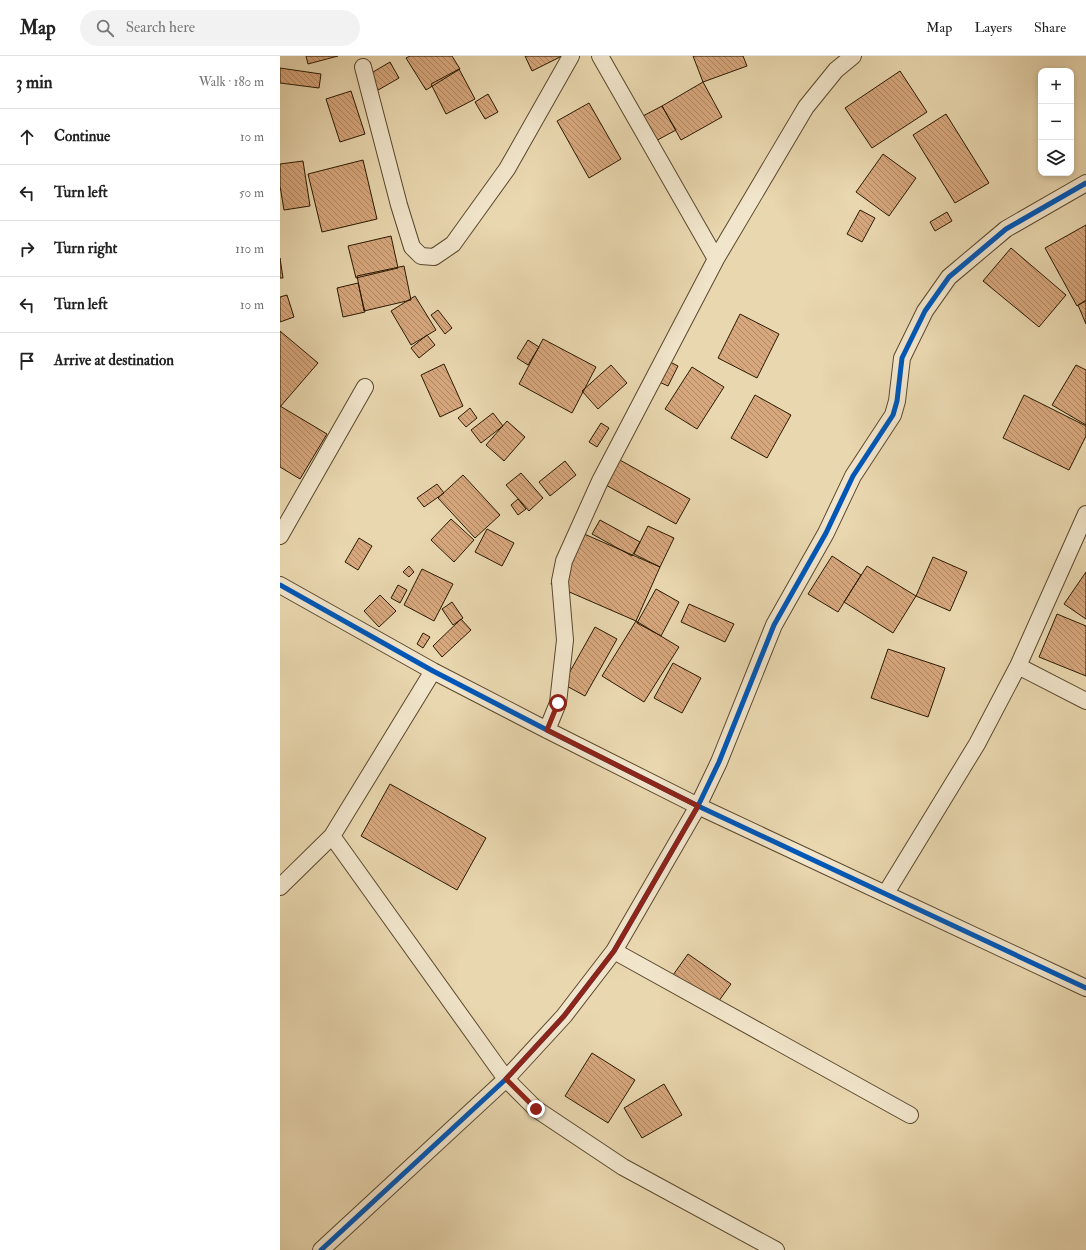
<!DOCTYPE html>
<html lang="en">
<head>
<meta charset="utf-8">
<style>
  body { margin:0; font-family:"IM FELL Double Pica",serif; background:#f2f2f2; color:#222 }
  .controls { position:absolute; right:12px; top:12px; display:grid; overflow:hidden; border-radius:8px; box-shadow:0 2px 6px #0003 }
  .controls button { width:36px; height:36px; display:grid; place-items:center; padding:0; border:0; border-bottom:1px solid #e0e0e0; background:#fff; color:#222; font:20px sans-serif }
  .stop { position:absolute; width:12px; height:12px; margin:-9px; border:3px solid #8f2418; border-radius:50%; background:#fff }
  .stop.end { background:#8f2418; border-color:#fff; box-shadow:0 1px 4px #0008 }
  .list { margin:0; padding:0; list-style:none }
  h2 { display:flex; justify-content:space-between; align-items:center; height:52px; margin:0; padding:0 16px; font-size:17px }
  h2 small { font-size:13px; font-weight:400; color:#767676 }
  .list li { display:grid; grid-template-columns:26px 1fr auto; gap:12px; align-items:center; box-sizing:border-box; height:56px; padding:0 16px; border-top:1px solid #e0e0e0 }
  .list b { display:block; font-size:15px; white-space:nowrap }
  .list em { font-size:13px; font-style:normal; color:#767676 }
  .icon { flex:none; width:22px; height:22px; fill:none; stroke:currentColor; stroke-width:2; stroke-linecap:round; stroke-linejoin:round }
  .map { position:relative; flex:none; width:806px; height:1194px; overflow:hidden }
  header { display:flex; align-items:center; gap:24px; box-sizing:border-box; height:56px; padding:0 20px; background:#fff; border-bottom:1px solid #e0e0e0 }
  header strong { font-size:19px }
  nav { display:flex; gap:22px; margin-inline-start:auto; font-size:14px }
  .search { width:280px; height:36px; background:#f2f2f2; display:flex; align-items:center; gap:10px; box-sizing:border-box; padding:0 14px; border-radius:22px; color:#767676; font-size:15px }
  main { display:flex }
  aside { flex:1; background:#fff }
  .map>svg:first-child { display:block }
</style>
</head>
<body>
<header>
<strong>Map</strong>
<div class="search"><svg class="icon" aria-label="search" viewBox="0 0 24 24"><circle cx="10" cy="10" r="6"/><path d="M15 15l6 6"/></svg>Search here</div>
<nav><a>Map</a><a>Layers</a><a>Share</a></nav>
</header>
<main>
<aside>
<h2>3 min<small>Walk · 180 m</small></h2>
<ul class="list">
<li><svg class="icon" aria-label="ahead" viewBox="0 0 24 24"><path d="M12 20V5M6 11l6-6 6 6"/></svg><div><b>Continue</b></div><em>10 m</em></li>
<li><svg class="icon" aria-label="left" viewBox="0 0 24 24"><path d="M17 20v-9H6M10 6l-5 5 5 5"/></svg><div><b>Turn left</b></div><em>50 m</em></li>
<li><svg class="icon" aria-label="right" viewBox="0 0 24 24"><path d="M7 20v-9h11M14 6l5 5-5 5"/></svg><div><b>Turn right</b></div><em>110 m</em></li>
<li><svg class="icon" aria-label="left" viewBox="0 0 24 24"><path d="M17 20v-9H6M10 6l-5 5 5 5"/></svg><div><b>Turn left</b></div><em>10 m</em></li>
<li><svg class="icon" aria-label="arrive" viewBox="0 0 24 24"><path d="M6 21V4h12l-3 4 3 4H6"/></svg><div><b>Arrive at destination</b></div></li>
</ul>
</aside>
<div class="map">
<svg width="806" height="1194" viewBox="0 0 806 1194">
  <defs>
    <pattern id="building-back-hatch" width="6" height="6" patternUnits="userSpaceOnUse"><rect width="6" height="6" fill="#d7a77d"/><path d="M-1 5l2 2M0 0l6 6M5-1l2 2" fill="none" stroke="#af8764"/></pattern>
  </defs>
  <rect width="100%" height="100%" fill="#e9d7af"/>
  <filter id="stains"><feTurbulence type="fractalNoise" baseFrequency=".005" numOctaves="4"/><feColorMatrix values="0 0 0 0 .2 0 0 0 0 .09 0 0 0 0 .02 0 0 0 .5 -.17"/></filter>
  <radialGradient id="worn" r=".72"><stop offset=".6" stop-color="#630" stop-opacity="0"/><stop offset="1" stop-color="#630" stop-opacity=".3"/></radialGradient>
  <!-- building -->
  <path fill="url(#building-back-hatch)" stroke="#2a1900" d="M26,0H58L28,8Z
    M130,0H172L180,13L146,34L126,2Z
    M245,0H282L252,15Z
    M413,0H463L467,10L423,26Z
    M110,6L119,22L93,37L83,22Z
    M0,12L41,18L39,32L0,27Z
    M179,13L195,43L166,58L151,28Z
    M620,15L647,56L592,92L565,52Z
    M423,26L442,61L401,84L382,50Z
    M71,35L85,78L60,86L46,43Z
    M208,38L218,56L205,63L195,46Z
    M309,47L341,103L309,122L277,65Z
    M382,50L396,74L372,87L359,62Z
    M666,58L709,127L675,147L633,79Z
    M603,98L636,122L609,160L576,136Z
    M83,104L97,163L42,176L28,118Z
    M23,105L30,150L4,154L0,130V108Z
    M580,154L595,162L582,186L567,178Z
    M667,156L672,165L655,175L650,166Z
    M806,169V244L797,250L765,192Z
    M111,180L118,212L76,222L68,190Z
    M731,192L786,239L759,271L703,225Z
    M0,202L3,222H0Z
    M124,210L131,244L84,255L77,220Z
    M78,227L85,256L63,261L57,232Z
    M7,239L14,261L0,266V241Z
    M135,240L156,274L131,289L111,255Z
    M806,245V268L798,249Z
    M158,254L172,272L165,278L151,259Z
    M460,258L499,278L477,322L438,302Z
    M0,275L38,307L0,351Z
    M147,279L155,289L139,302L131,292Z
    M263,283L316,311L292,357L239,328Z
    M248,284L259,291L248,309L237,302Z
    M388,305L398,310L388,330L377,325Z
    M164,308L183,350L160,361L141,319Z
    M331,309L347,327L318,353L302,335Z
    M796,309L806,314V369L772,349Z
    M412,311L444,331L417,373L385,353Z
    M475,339L511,359L487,402L451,382Z
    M744,339L806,370V380L789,414L723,382Z
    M0,350L47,378L20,423L0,411Z
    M190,352L197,362L186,371L178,362Z
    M213,357L223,370L201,387L191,374Z
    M227,365L245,381L224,405L206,389Z
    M321,367L329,372L317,391L309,386Z
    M338,403L410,443L396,468L324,428Z
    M285,405L296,419L270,440L259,426Z
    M241,417L263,442L249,455L226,429Z
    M183,419L220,459L195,482L158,442Z
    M157,428L164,437L144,451L137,442Z
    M238,443L246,453L238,459L231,449Z
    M171,463L194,484L174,506L151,484Z
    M320,464L360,486L352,500L312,478Z
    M368,470L394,482L380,511L354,498Z
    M207,473L234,487L222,510L195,496Z
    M295,474L380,511L356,565L271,528Z
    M79,482L92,490L78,514L65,506Z
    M552,500L581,519L558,556L528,538Z
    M653,501L687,516L670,555L636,540Z
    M129,510L134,516L129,521L123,516Z
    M587,510L636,540L613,577L564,546Z
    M142,513L173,528L154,565L124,549Z
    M806,516V563L784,548Z
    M118,529L127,534L120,547L111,542Z
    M376,533L399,546L381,580L357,567Z
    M100,539L116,555L99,571L84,555Z
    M172,546L183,562L173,569L162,553Z
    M409,548L454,568L445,586L401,566Z
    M777,558L806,570V620L759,601Z
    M181,563L191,574L162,601L153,590Z
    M356,565L399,591L364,646L322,620Z
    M315,571L337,583L305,640L283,628Z
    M143,577L150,581L143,592L137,588Z
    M608,593L665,612L648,661L591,642Z
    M393,607L421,622L402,657L374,642Z
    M110,728L206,782L177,834L81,780Z
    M408,898L451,928L431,956L388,926Z
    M312,997L355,1024L328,1067L285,1040Z
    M384,1028L402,1059L362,1082L344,1052Z"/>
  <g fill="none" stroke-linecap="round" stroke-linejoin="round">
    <!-- minor casing -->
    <g stroke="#5a482c" stroke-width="18">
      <path id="minor" d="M320,0L436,203
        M83,11L119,149L132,191L141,200L154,201L173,188L227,113L291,0
        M0,480L85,331
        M0,529L153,615L267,674L418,750L806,932
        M738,610L806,645
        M267,674L278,647L285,584L280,525L284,505L320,425L436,203L526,51L556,14L573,0
        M52,780L226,1023L256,1053L343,1111L496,1194
        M0,831L52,780L153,615
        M606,837L697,688L738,610L806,458
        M334,895L630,1059
        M41,1194L226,1023L284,960L334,895L418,750L439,706L494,569L546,477L573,420L613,359L617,345L622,302L645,255L669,221L726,173L806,127"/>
    </g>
    <!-- minor -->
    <use href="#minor" stroke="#f1e5cb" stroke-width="16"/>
    <!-- cycleway casing -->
    <g stroke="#f1e5cb" stroke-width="8">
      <path id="cycleway" d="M0,529L153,615L267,674L418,750L806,932
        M41,1194L226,1023L284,960L334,895L418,750L439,706L494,569L546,477L573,420L613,359L617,345L622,302L645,255L669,221L726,173L806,127"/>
    </g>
    <!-- cycleway -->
    <use href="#cycleway" stroke="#0057b8" stroke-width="5"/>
  </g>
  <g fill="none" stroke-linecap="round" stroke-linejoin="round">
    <!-- route -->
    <path stroke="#8f2418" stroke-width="5" d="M256,1053L226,1023L284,960L334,895L418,750L267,674L278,647"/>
  </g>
  <rect width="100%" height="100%" filter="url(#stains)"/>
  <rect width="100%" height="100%" fill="url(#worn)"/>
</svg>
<div class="controls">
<button>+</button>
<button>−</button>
<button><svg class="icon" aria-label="layers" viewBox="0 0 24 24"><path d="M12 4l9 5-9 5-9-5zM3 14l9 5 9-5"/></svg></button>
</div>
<div class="stop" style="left:278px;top:647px"></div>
<div class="stop end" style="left:256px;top:1053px"></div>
</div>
</main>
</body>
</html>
